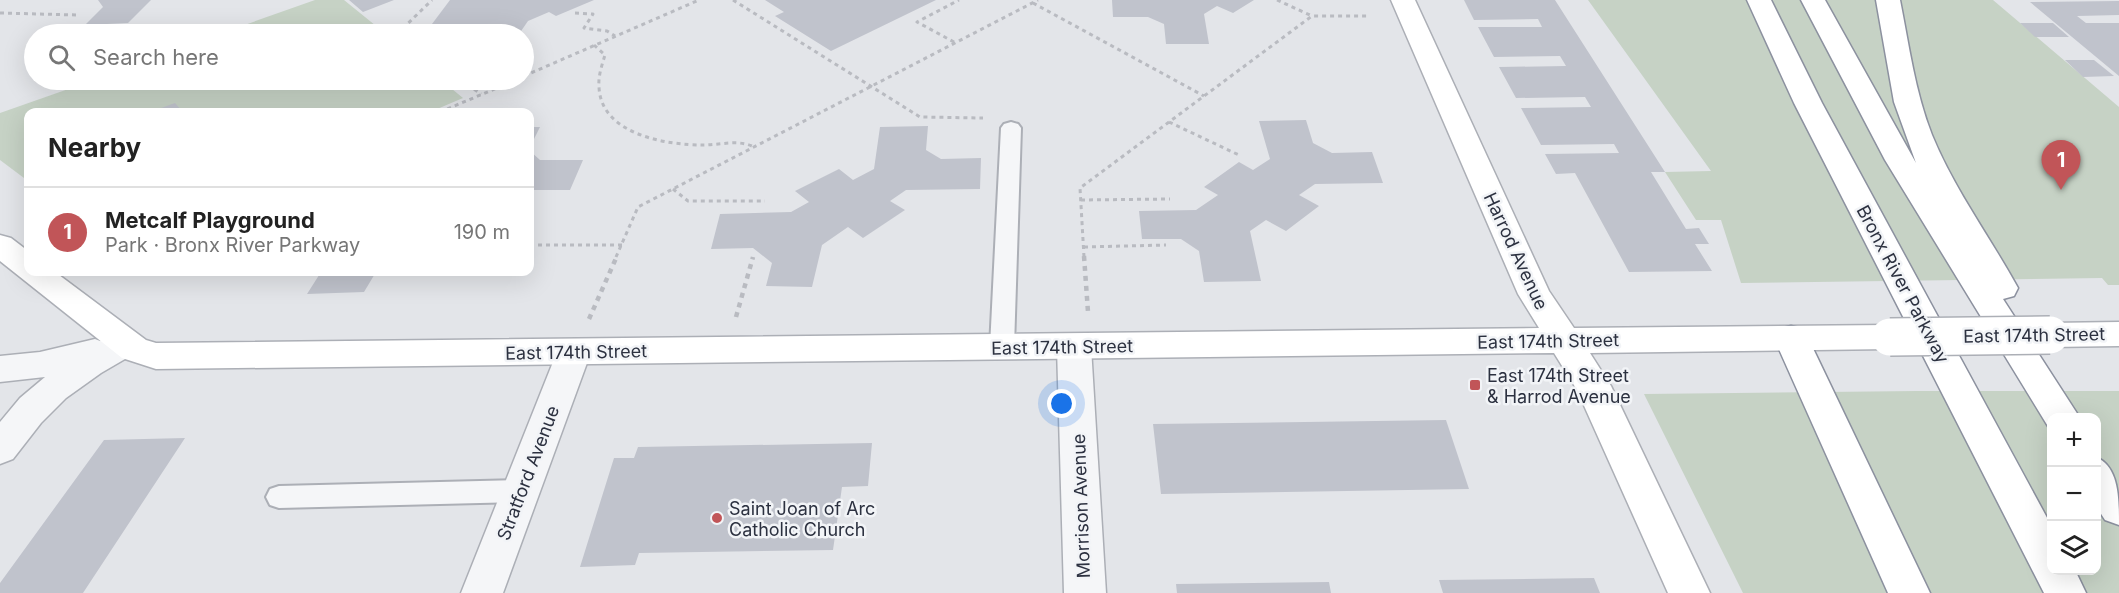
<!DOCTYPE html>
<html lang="en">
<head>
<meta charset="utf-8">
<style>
  body { margin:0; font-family:Inter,sans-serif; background:#f6f6f6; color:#222 }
  .controls { position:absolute; right:18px; bottom:18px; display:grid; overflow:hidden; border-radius:12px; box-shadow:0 6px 24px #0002 }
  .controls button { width:54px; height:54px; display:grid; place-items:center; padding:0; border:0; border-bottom:2px solid #e0e0e0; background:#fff; color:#222; font:30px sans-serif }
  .you { position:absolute; left:1062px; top:404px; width:21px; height:21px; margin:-15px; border:4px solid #fff; border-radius:50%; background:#1a73e8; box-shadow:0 0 0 9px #1a73e833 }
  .badge { display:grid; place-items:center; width:39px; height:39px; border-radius:50%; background:#c15558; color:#fff; font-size:20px; font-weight:700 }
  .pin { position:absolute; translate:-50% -50px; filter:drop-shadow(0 2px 3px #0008) }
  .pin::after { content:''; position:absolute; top:32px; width:21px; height:18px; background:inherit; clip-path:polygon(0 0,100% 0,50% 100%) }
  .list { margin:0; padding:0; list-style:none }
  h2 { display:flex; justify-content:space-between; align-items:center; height:78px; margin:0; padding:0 24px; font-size:26px }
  h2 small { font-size:20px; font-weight:400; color:#767676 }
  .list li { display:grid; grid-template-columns:39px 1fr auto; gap:18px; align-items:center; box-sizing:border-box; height:90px; padding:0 24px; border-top:2px solid #e0e0e0 }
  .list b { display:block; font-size:22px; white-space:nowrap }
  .list p { margin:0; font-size:20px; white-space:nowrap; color:#767676 }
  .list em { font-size:20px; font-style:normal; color:#767676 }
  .icon { flex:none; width:33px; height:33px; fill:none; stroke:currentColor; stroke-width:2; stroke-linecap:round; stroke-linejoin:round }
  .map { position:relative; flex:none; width:2119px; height:593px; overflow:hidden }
  .search { position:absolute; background:#fff; box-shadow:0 6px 24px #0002; left:24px; top:24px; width:510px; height:66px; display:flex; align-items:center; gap:15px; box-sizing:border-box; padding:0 21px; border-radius:33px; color:#767676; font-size:22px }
  .panel { position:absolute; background:#fff; box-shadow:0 6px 24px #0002; left:24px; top:108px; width:510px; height:168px; border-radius:12px }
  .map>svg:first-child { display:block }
</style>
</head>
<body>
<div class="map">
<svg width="2119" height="593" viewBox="0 0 2119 593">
  <rect width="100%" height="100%" fill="#e3e5e9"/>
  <!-- green -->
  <path fill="#c6d2c5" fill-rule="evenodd" d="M315,0H344L386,34H219Z
    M1588,0H1993L2119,107V285H2108L2102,278L1741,283L1721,220H1696L1665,172L1711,171Z
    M94,80H441L463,98L430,112H28V181L0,160V113Z
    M1917,391H2119V593H1743L1644,394ZM2052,418H2096V570H2052Z"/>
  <!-- building -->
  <path fill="#c0c3cc" d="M98,0H151L128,23L85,25L103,7Z
    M349,0H394L363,12Z
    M450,0H594L556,16L549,12L528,21L519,34H478L480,31L469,24H432Z
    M765,0H936L831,51L775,16L784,12Z
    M1112,0H1254L1233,13L1217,6L1204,14L1209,44H1166L1164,24L1148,17H1113Z
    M1464,0H1555L1665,172H1651L1686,229L1699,228L1709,244H1695L1712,271L1629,272L1575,173L1556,174L1545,154L1619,153L1614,144L1541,145L1521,108L1591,107L1585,97L1516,98L1499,67L1566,66L1560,56L1494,57L1478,27H1542L1538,19L1474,20Z
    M2119,1V15L2077,16L2086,23H2119V76L2030,2Z
    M2020,23H2053L2069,37H2035Z
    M2065,60H2094L2114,76L2083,77Z
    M175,103L183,112H150Z
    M1306,120L1313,143L1332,153L1372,152L1383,183L1315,184L1299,195L1319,206L1286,231L1266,220L1250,231L1261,281L1204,282L1199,251L1181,239H1142L1139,211L1196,210L1218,195L1204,187L1239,162L1253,170L1270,159L1259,121Z
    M928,126L926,150L941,159L981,158L980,189L906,190L890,201L905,210L863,238L848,227L822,245L812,287L766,286L772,263L753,248L711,249L720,214L791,212L809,202L795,191L839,169L853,180L874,169L880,127Z
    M530,127H540L530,147Z
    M530,151L540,160H583L570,190H530Z
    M321,272H376L364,292L307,294Z
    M1446,420L1469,489L1161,494L1153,424Z
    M185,438L83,593H0V583L104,440Z
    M872,443L868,486L842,487L833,550L639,553L635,565L580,567L614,458H634L638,447Z
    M1594,578L1600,593H1443L1439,580Z
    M1329,582L1331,593H1177L1176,584Z"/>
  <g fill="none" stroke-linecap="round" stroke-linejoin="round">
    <!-- lane casing -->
    <g stroke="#acafb6" stroke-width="4">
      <path id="lane" d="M1011,122L1018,124L1021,128L1014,347L1010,353L1002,356L994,353L990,347L1001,128L1004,124Z
        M521,480L530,483L534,491L530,499L521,502L279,508L270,505L266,497L270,489L279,486Z"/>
    </g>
    <!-- street casing -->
    <g stroke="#acafb6" stroke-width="3">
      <path id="street" d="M125,331L137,334L142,343L137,352L101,373L66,398L41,423L13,459L0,464V422L20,398L45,377L0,382V356L40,352L95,339L100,341Z
        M1074,334L1086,338L1091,347L1106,593H1064L1057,347L1062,338Z
        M574,339L586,343L591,352L503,593H461L557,352L562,343Z"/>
    </g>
    <!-- secondary casing -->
    <g stroke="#acafb6" stroke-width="3">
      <path id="secondary" d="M1391,0H1415L1549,291L1574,328L1890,325L1902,328L1907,337L1902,346L1890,349L1590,353L1611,386L1710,593H1668L1577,390L1554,353L156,369L122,358L0,261V235L11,238L28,251V272H55L146,340L156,343L1539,328L1518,294Z
        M2119,322V346L2050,347L2038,344L2033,335L2038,326L2050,323Z"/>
    </g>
    <!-- highway casing -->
    <g stroke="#8c919f" stroke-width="3">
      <path id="highway" d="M1747,0H1771L1822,103L2052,527V570H2075L2086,593H2044L1794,103Z
        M1801,0H1825L1916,163L1894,102L1876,0H1900C1909,45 1915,92 1932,135C1954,189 1990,237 2018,288L2014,296L2003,299L2080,418H2052V429L2049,428L1885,160Z
        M1791,326L1803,329L1808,338L1930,593H1888L1774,338L1779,329Z
        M2096,457C2119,467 2119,498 2119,525L2105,520L2096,506Z"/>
    </g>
    <!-- path-far1 -->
    <path stroke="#b9bbc1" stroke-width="3" stroke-dasharray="4 4" stroke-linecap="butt" d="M733,0L920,117L983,118
      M1277,0L1312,16
      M1033,3L1204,96
      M0,13L77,15
      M575,13L593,14L584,28L607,31L615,36
      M397,34L432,0
      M954,42L917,22L959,0
      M594,45L605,55C602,65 598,76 599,87C601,135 667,145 703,145C721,145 738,139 754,147
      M524,76L699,0
      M461,80L481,94
      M440,112L516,80
      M1169,122L1241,156
      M673,189L688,201H765
      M1081,200L1170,199
      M530,245H622
      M1084,247L1166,245
      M616,257L638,207L1038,0
      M1084,257L1080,188L1312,16H1369"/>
    <!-- path -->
    <path stroke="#b9bbc1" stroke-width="4.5" stroke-dasharray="5 5" stroke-linecap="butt" d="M1084,256L1088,312
      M736,317L753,257
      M589,319L617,256"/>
    <!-- lane -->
    <use href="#lane" fill="#f5f6f8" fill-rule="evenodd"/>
    <!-- street -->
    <use href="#street" fill="#f5f6f8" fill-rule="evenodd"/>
    <!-- secondary -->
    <use href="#secondary" fill="#fff" fill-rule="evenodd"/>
    <!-- highway -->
    <use href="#highway" fill="#fff" fill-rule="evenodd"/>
    <!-- secondary-bridge casing -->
    <g stroke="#acafb6" stroke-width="40" stroke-linecap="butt">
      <path id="secondary-bridge" d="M1890,337L2050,335"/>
    </g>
    <!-- secondary-bridge -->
    <use href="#secondary-bridge" stroke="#fff" stroke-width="37"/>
  </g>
  <!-- markers -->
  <g fill="#c15558" stroke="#f2f4f7" stroke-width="2">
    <rect x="1469" y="379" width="12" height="12" rx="3"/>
    <circle cx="717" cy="518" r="6"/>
  </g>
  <g text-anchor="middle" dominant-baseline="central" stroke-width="5" stroke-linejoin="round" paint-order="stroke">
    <!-- street labels -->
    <g font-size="18" fill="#2c3140" stroke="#f2f4f7">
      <text transform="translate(1516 251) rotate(65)">Harrod Avenue</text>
      <text transform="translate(1903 284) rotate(62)">Bronx River Parkway</text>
      <text transform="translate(2034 335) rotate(-1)">East 174th Street</text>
      <text transform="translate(1548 341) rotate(-1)">East 174th Street</text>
      <text transform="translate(1062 347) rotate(-1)">East 174th Street</text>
      <text transform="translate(576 352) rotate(-1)">East 174th Street</text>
      <text transform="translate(528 473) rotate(-69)">Stratford Avenue</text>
      <text transform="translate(1081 506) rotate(-92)">Morrison Avenue</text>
    </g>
    <!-- poi labels -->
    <g font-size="18" fill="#2c3140" stroke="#f2f4f7" text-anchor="start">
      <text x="1487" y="375">East 174th Street<tspan x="1487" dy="21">&amp; Harrod Avenue</tspan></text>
      <text x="729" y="508">Saint Joan of Arc<tspan x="729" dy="21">Catholic Church</tspan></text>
    </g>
  </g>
</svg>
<div class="controls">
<button>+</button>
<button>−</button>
<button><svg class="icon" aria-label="layers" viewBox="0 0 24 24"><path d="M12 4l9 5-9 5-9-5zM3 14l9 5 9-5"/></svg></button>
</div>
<div class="you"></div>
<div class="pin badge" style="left:2061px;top:190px">1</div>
<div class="search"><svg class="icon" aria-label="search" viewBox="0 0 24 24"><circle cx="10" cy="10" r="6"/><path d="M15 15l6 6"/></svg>Search here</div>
<section class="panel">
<h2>Nearby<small></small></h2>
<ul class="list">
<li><span class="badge">1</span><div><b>Metcalf Playground</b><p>Park · Bronx River Parkway</p></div><em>190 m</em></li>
</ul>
</section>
</div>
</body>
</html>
